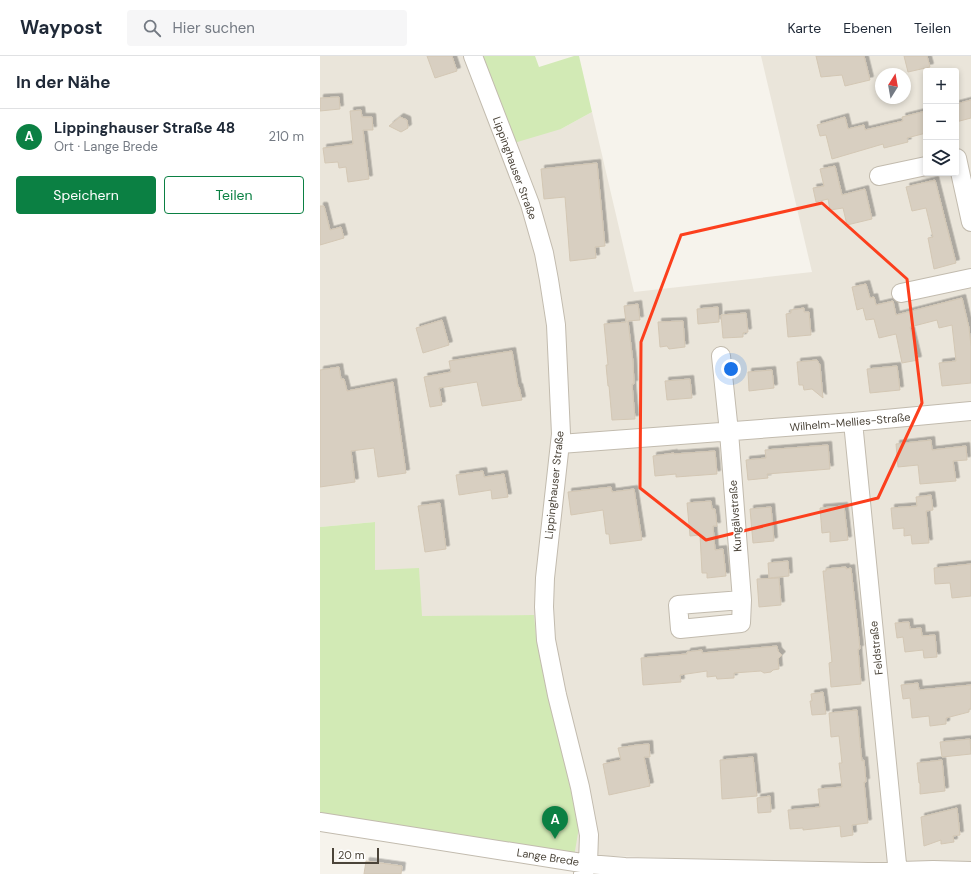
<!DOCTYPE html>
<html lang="de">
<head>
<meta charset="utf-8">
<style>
  body { margin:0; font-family:"DM Sans",sans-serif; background:#f6f6f7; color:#1f2937 }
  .controls { position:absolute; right:12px; top:12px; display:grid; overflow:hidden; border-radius:4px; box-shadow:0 2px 6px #0003 }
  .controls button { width:36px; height:36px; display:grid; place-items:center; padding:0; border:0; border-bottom:1px solid #e0e1e3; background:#fff; color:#1f2937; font:20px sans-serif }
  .compass { position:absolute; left:555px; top:12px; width:36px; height:36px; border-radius:50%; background:#fff; box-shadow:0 2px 6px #0003; rotate:11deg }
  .scale { position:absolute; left:12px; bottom:10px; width:47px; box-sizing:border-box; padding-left:4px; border:2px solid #4b4439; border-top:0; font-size:11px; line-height:14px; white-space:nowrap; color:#4b4439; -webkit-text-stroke:3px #fff; paint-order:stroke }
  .you { position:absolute; left:411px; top:313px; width:14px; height:14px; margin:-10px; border:3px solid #fff; border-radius:50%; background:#1a73e8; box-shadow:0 0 0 6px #1a73e833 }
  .badge { display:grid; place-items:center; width:26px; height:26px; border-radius:50%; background:#0b8043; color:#fff; font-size:13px; font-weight:700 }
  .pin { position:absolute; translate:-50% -33px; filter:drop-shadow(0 1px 2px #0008) }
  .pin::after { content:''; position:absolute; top:21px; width:14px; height:12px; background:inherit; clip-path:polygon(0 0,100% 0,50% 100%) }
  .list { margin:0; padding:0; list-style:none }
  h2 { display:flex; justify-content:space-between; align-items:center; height:52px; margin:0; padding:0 16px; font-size:17px }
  h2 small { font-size:13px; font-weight:400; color:#747a83 }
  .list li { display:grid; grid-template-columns:26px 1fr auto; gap:12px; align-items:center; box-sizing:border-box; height:56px; padding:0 16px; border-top:1px solid #e0e1e3 }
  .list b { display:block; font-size:15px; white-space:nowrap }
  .list p { margin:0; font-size:13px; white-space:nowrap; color:#747a83 }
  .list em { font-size:13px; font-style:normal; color:#747a83 }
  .actions { display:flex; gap:8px; padding:12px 16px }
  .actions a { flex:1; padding:9px 0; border:1px solid #0b8043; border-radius:4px; text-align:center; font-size:14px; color:#0b8043 }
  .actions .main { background:#0b8043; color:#fff }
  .icon { flex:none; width:22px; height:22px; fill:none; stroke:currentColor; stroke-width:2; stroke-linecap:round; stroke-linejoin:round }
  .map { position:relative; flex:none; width:651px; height:818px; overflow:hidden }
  header { display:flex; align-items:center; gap:24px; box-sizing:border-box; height:56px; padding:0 20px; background:#fff; border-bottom:1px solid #e0e1e3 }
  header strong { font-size:19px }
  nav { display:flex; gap:22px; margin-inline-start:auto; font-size:14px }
  .search { width:280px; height:36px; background:#f6f6f7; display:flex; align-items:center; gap:10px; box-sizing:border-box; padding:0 14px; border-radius:4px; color:#747a83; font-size:15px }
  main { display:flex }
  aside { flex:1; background:#fff }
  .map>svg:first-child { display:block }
</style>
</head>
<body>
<header>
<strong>Waypost</strong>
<div class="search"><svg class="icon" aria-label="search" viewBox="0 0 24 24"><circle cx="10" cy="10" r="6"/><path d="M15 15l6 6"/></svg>Hier suchen</div>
<nav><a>Karte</a><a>Ebenen</a><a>Teilen</a></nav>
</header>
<main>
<aside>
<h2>In der Nähe<small></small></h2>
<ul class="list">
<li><span class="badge">A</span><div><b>Lippinghauser Straße 48</b><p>Ort · Lange Brede</p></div><em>210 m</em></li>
</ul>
<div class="actions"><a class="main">Speichern</a><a>Teilen</a></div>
</aside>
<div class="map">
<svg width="651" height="818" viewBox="0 0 651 818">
  <defs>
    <filter id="shadow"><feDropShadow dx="3.5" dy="-3.5" stdDeviation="0" flood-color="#0004"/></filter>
  </defs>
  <rect width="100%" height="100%" fill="#f6f3ec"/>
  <!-- residential -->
  <path fill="#eae5da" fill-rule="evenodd" d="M0,0H160L241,73L272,56L314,236L492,216L441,0H651V818L424,805L292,800L254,801L215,580L214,559L102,561L55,514V466L0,471ZM606,15H636V117H606ZM561,18H585V42H561Z"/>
  <!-- green -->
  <path fill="#d2eab5" d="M160,0H215L219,11L254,0H259L272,56L241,73L194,87Z
    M55,466V514L99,512L102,560L214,559L216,580L259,771L254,801L0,760V471Z"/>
  <!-- building -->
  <path fill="#d8cfc1" stroke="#d3c7b4" filter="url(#shadow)" d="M107,0H132L137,15L115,22Z
    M496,0H544L550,24L525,30L522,19L501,21Z
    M584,0H607L610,11L588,16Z
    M19,41L20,53L0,55V42Z
    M651,44V62L636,66V48Z
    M41,54L42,61H52L53,74H43L49,123L28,126L26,111L19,112L18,106L5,107L3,92L33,88L30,55Z
    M606,55V77L587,82L588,86L564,92L563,88L512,103L506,79L500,80L497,69L525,61L528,73L544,69L545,74L583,65L582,61Z
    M80,61L87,64L88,72L81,76L69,70Z
    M277,107L285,190L275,191L276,202L250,205L245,141L224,143L221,113Z
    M515,110L522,139L545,133L552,163L527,169L523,152L510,154L508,143L496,146L493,132L504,130L500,113Z
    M615,124L636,207L614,213L608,182L613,181L606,152L592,155L586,131Z
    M0,150H4L10,174L21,171L24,182L0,189Z
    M546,228L550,242L554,241L556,249L573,245L576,259L642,242L649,272L651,290V327L622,330L619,307L636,305L632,269L619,272L617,264L590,271L598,304L582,307L576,278L559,282L554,263L546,264L543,252L537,254L532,231Z
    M318,248L320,264L308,265L313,306L314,328H312L315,363L292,364L289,330H288L286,309H288L284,268L306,266L304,250Z
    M398,251L399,266L378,268L377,253Z
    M484,252V256H489L491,279L468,281L466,258L471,257V254Z
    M426,257L428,276L423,277V281L403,282L401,259Z
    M122,264L129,289L103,297L96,272Z
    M363,265L365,291L349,293L347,290L340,291L338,266Z
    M192,295L198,331H199L202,344L162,350L157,326L119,332L122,349L110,351L104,321L131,316L129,305Z
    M497,304L500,309L503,342L492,333L484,334L483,329H479L477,306Z
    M577,310L580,334L550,337L547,313Z
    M19,311L21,323H24L27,335L73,326L86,417L58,421L54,392L31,395L35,426L0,431V314Z
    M452,314L454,332L429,335L428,316Z
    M370,323L372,342L347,344L345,325Z
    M611,384L612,394L646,390L647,404L633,405L636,425L600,428L598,409L578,411L576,388Z
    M508,389L510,413L447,418L448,422L428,424L426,404L446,402L445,394Z
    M395,395L397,418L356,421V418L335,420L333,400L354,397V398Z
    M163,415L164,421L184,418L188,441L172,443L171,434L139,439L136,419Z
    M291,431L292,436L314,433L322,484L290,488L289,478H286L283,454L251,459L248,436Z
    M611,439L613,454L606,455L609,487L592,488L591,479L584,480V472L573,473L571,452L597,450L596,441Z
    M391,445L392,453H395L397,470H393L395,494L403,493L406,520L387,522V517H382L380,479L370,480L367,447Z
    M120,447L126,493L105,496L98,450Z
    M524,450L528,484L510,486V476L502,477L500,452Z
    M451,451L454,485L433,487L430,453Z
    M468,505L469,520L449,522L448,507Z
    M651,508V540L632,542L630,527L615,528L614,512Z
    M526,511V513L531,512L540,593H538L541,628L511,631L509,607L512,606L503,515H506V513Z
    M459,522L461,549L439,551L437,523Z
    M589,566L590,573L601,572L602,580L615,579L617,601L604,602L603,594L585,596L583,581L577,582L575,567Z
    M457,590L458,595L462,599L458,603L459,613L453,614L451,616L444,617L441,615L414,617V622L397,623L396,620L387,621V615L360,619L361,626L323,629L321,602L367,598V596L382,594V597Z
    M598,627L599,634L651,629V653H649V656L626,662V668L610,670L609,660L592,662L590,642L583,643L581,629Z
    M503,636L506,658L492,659L490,645H492L491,638Z
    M537,654L541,697L542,705L544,704L546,726H544L548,767L532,769L533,779L521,781L520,770L483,774V772L470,773L468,754L500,751L498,733L522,731L519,707H522L519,680L511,681L509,657Z
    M650,683L651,698L622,701L620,686Z
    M317,689L329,688L330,701H324L330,730L289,739L283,708L301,704L298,692Z
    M433,701L437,740L402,743L400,704Z
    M622,704L625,735L600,738V727H599L597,707Z
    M450,740L451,756L438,757L437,742Z
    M637,752L640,779L633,780L634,786L621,788V784L604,790L601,761Z
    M46,805L82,810L81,818H44Z"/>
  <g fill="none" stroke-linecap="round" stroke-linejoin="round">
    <!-- minor casing -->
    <g stroke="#c2bbae" stroke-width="20">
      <path id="minor" d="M153,0L210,148L224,197L229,224L236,269L241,378L225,522L224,551L226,584L237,639L260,731L269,779L268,808L263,818
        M636,103L637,102L651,166
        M559,120L606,110
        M581,237L651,222
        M401,300L409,376L422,544L421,567L360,573L358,549L422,544
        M533,366L578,818
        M240,388L533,366L651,355
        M0,766L268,808L305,811L548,816L613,814L651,815"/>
    </g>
    <!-- minor -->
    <use href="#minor" stroke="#fff" stroke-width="18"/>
  </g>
  <!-- marked area -->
  <path fill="none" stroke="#fc3f1d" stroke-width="3" stroke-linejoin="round" d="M502,147L587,223L602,347L558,442L386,484L320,432L321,286L361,179Z"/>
  <g text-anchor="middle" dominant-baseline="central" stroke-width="3.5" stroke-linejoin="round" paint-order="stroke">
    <!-- street labels -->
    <g font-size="11" fill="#4b4439" stroke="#fff">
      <text transform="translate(195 112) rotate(70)">Lippinghauser Straße</text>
      <text transform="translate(530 366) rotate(-5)">Wilhelm-Mellies-Straße</text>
      <text transform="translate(234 429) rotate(-84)">Lippinghauser Straße</text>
      <text transform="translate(415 460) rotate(-94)">Kungälvstraße</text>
      <text transform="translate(556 592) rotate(-96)">Feldstraße</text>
      <text transform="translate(228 801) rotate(9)">Lange Brede</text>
    </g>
  </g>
</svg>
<div class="controls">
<button>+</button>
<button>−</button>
<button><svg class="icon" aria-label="layers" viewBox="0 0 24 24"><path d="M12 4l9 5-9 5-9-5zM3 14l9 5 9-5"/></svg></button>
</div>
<svg class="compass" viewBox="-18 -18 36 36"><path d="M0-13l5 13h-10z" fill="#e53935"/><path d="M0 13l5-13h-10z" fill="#747a83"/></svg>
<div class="scale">20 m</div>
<div class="you"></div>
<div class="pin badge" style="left:235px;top:783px">A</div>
</div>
</main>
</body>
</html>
